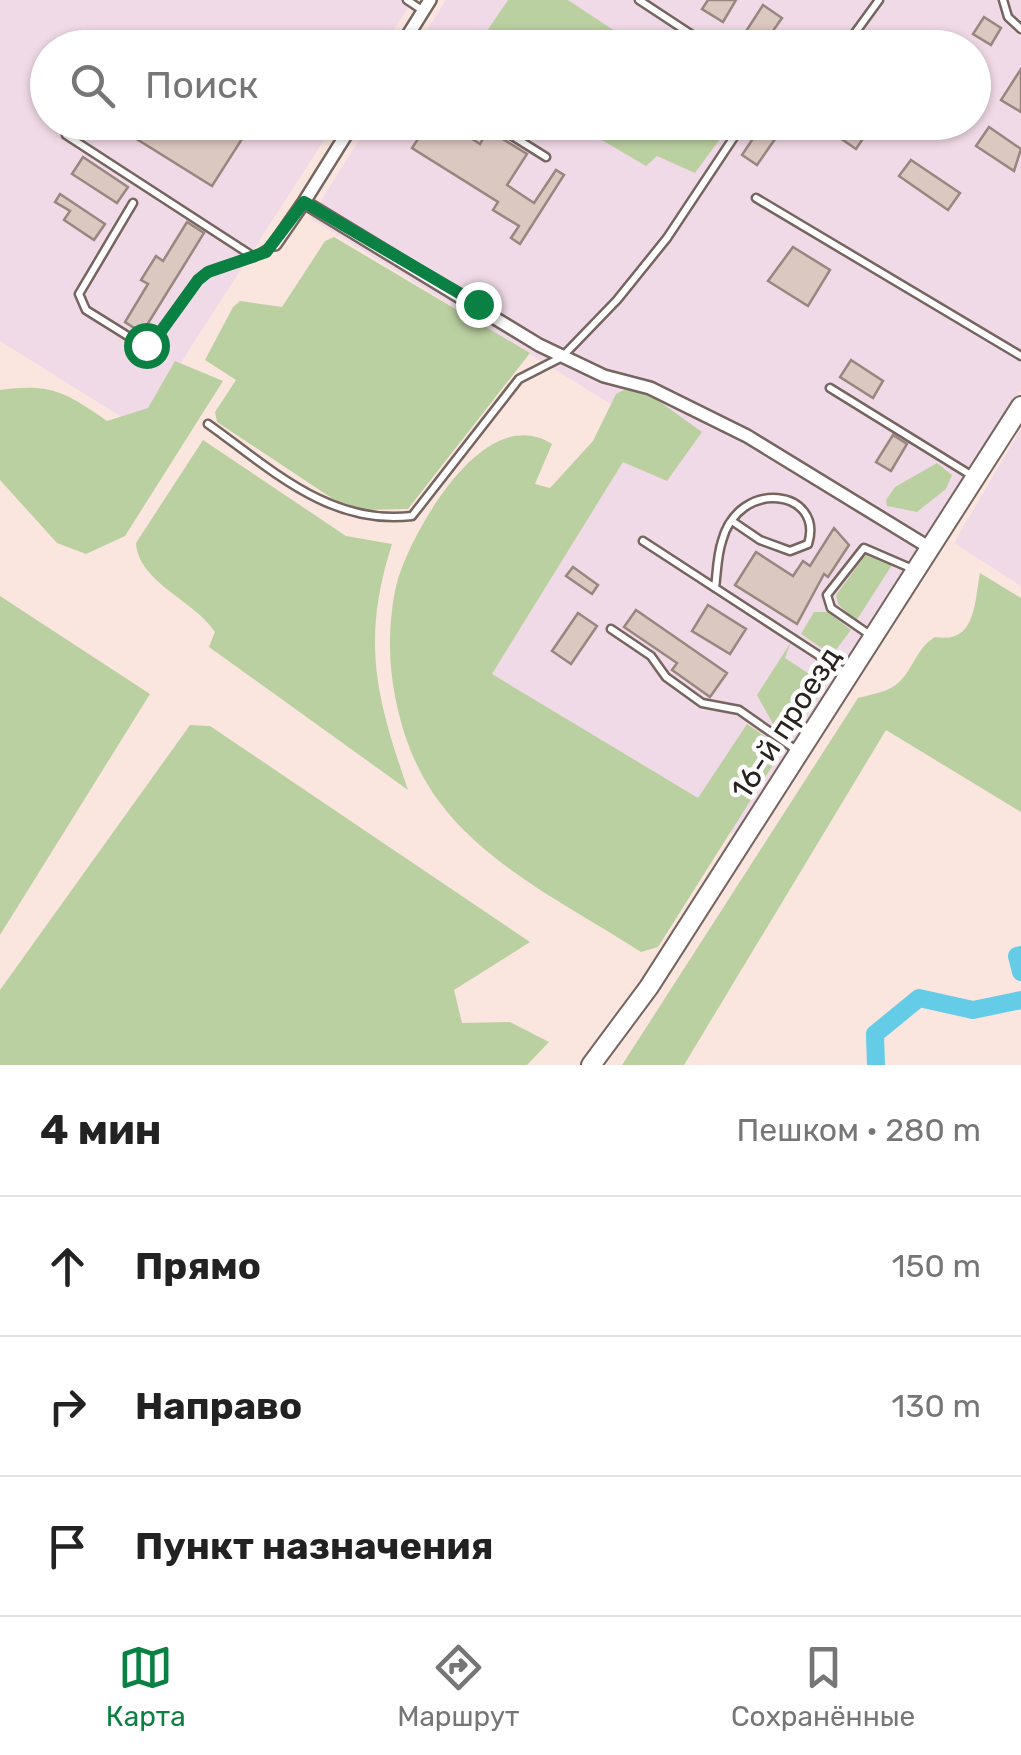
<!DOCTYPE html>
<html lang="ru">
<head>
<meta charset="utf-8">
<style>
  body { margin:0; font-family:Rubik,sans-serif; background:#f2f2f2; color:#222 }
  .stop { position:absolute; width:30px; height:30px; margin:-22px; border:8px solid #0b8043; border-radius:50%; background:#fff }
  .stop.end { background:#0b8043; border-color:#fff; box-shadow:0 2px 10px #0008 }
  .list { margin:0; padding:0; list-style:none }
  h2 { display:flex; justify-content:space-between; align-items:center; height:130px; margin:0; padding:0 40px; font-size:42px }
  h2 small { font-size:32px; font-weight:400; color:#767676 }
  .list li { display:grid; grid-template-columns:65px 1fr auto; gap:30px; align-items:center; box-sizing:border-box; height:140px; padding:0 40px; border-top:2px solid #e0e0e0 }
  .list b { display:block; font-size:38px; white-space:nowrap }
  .list em { font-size:32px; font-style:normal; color:#767676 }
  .icon { flex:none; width:55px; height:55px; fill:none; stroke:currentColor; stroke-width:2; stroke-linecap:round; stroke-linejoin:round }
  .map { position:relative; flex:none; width:1021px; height:1065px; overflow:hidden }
  .search { position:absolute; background:#fff; box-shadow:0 2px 8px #0004; left:30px; right:30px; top:30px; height:110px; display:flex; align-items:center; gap:25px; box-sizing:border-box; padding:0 35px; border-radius:55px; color:#767676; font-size:38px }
  .sheet { height:550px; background:#fff }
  nav { display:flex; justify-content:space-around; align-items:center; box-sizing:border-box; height:140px; border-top:2px solid #e0e0e0; background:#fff; font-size:28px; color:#767676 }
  nav a { display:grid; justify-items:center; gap:5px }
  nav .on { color:#0b8043 }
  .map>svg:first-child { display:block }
</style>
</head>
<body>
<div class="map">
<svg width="1021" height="1065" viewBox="0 0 1021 1065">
  <rect width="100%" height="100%" fill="#fae6df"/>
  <!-- industrial -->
  <path fill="#f0dae7" d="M0,0H413L382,47L48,48V122L335,123L139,428L0,341Z
    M446,0H1021V389L741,831L733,833L471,672L630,416L310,218L370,123L974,122V48L416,47Z
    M1021,428V586L954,543Z"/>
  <!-- green -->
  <path fill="#bbd0a1" d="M508,0H568L639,47H476Z
    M573,123H703L722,136L695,173L657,156L646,166Z
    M334,237L530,353L408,509L363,510L333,499L217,422L215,412L236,380L205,360L233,307L240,301L282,307L325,241Z
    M175,361L223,381L125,536L86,554L57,543L0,480V390C50,383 66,392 107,421L148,408Z
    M626,389H642L702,432L667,481L623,462L492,674L698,798L747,724L783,749L658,947L641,952C564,902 464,857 420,771C401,734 390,686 390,645C390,623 393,590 401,570C419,521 487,402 552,444L535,484L550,488L593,441L616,394Z
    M203,440L346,536L392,544C361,641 376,697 408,790L209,647L215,632C195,601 138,582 136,543Z
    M937,463L952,475L946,489L917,512L887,506L886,500L895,487Z
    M867,553L894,562L856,621L838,604L836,595Z
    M980,573L1021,598V812L886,730L684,1065H622L858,698C868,695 882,693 891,688C912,677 914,649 935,637C976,644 974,604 980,573Z
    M0,596L150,694L0,935Z
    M814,612H828L851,630L832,655L801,634Z
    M791,642L785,658L826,685L791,737L773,724L757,695Z
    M190,725L210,726L530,942L454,990L462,1023L510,1022L549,1042L527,1065H0V990Z"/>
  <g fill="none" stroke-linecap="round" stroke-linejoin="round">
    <!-- river -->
    <path stroke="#64cce6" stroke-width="18" d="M1021,955L1017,956L1021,972
      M876,1065L875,1034L919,998L973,1010L1021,1000"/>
  </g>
  <!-- building -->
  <path fill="#dbc8c1" stroke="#98867f" stroke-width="2.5" d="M708,0H736L723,22L702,9Z
    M763,5L782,18L761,48L743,36Z
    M984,17L1001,28L991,45L973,34Z
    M1021,69V112L1001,100Z
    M122,122H215L242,139L212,186L119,128Z
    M429,122H446L480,144L488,130L527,154L507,185L534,203L556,170L564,175L520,244L511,238L519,226L493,210L498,202L412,148Z
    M764,122L782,129L757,165L742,155Z
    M831,122H856L868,131L856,149L827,129Z
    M989,127L1021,149L1014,171L976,146Z
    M83,157L128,187L117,203L72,174Z
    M911,160L960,193L948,210L899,176Z
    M60,194L105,224L94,240L64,220L70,211L55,202Z
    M187,222L204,233L142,333L125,322L148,284L141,280L156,256L163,261Z
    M793,247L830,270L808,306L768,281Z
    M851,360L883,381L873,398L840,377Z
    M893,435L907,444L891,471L876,462Z
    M834,528L849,545L828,577L824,574L797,624L735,585L756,552L793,576L803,561L810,566Z
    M573,567L598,585L592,594L566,576Z
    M708,605L746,629L730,654L692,631Z
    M636,610L727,673L710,697L672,670L677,663L624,627Z
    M578,613L597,626L571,664L552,651Z"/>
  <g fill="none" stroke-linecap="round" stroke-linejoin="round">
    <!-- lane casing -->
    <g stroke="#76655f" stroke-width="11">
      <path id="lane" d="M407,0L422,10
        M639,0L712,48
        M1003,0L1008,17L1021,29
        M844,48L879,0
        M490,122L546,157
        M66,135L254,257L274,245
        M756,198L1021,356
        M133,203L79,294L86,310L139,343L154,341L198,280L208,272L254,257
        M830,388L974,477
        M208,424C271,469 330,526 412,516L519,379L562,357L617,300L667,238L744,122
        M643,541L849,675
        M715,588C717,573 717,556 722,541C739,477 825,490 808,544L790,551L760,540L732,521
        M611,629L651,656L666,677L702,703L739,710L799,752
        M873,637L831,608L827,595L864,548L915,570"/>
    </g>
    <!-- street casing -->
    <g stroke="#76655f" stroke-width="16">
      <path id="street" d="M400,48L430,0
        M354,122L304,202L539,345L604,376L650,388L747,436L930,548
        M275,244L304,202"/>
    </g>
    <!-- secondary casing -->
    <g stroke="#76655f" stroke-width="22">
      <path id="secondary" d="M591,1065L649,987L1021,406"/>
    </g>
    <!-- lane -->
    <use href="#lane" stroke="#fff" stroke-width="6"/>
    <!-- street -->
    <use href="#street" stroke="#fff" stroke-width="11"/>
    <!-- secondary -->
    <use href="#secondary" stroke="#fff" stroke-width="18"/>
  </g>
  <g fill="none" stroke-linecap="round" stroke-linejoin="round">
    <!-- route -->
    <path stroke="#0b8043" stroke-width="12" d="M146,345L154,341L198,280L208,272L266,252L304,202L478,304"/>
  </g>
  <g text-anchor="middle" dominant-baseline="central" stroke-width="9" stroke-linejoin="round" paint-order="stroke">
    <!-- street labels -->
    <g font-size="30" fill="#29221f" stroke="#fff">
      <text transform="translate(786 723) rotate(-57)">16-й проезд</text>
    </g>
  </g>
</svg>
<div class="stop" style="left:146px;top:345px"></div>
<div class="stop end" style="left:478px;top:304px"></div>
<div class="search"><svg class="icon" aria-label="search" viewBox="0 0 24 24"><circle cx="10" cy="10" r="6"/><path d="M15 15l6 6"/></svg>Поиск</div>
</div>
<section class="sheet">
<h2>4 мин<small>Пешком · 280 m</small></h2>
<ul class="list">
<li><svg class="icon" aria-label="ahead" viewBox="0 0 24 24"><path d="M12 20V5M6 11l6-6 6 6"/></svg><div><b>Прямо</b></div><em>150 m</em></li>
<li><svg class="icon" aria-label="right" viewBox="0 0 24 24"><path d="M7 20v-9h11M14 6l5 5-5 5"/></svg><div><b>Направо</b></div><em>130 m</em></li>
<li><svg class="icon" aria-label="arrive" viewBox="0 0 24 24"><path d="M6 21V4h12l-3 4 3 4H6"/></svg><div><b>Пункт назначения</b></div></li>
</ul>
</section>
<nav>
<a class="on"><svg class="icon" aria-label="map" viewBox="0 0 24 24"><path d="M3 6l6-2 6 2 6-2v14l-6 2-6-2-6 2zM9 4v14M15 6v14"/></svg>Карта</a>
<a><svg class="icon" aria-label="directions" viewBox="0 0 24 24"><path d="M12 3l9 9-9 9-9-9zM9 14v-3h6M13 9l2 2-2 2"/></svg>Маршрут</a>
<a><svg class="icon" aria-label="saved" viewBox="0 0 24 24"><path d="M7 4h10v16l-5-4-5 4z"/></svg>Сохранённые</a>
</nav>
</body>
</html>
